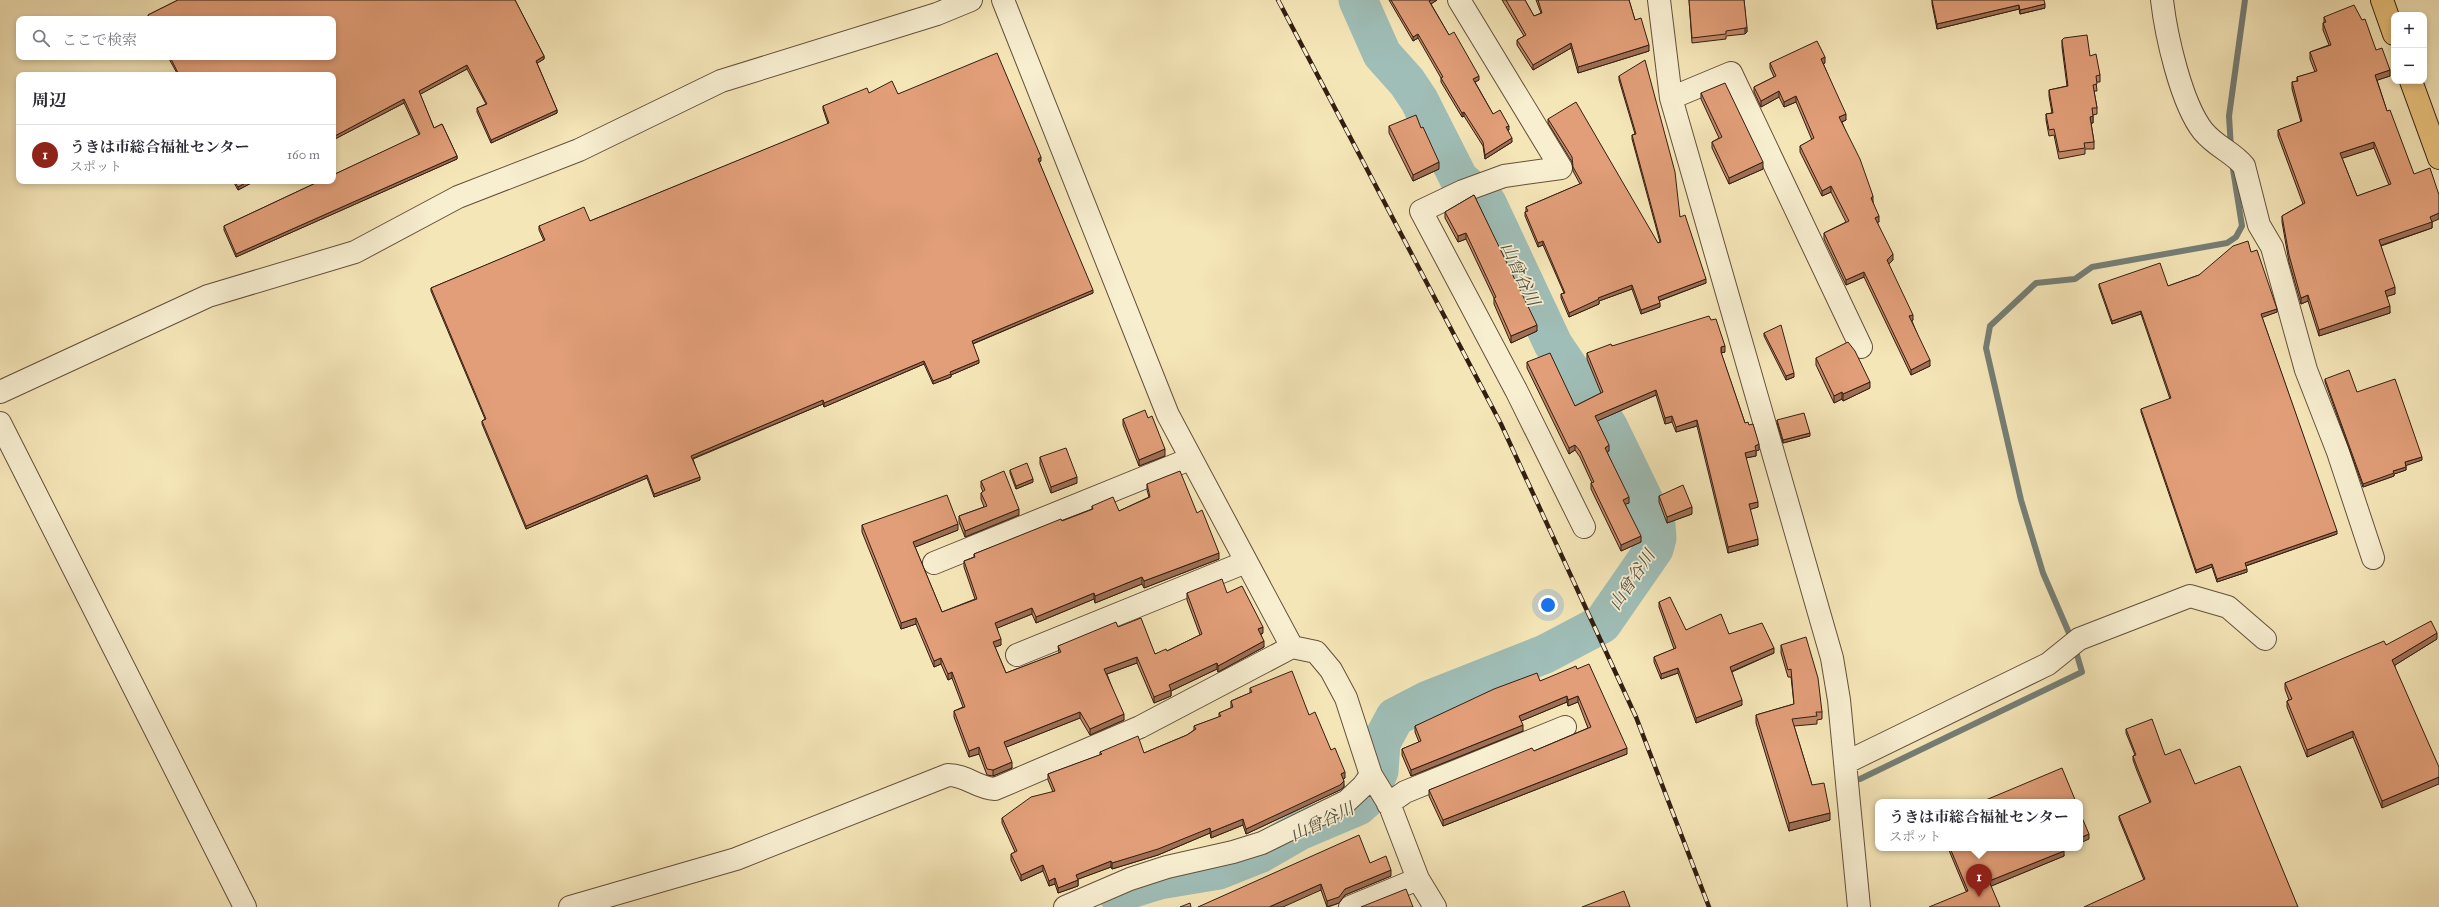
<!DOCTYPE html>
<html lang="ja">
<head>
<meta charset="utf-8">
<style>
  body { margin:0; font-family:"IM FELL Great Primer","Noto Serif JP",serif; background:#f7f7f7; color:#2b2b33 }
  .controls { position:absolute; right:12px; top:12px; display:grid; overflow:hidden; border-radius:8px; box-shadow:0 2px 6px #0003 }
  .controls button { width:36px; height:36px; display:grid; place-items:center; padding:0; border:0; border-bottom:1px solid #e1e1e2; background:#fff; color:#2b2b33; font:20px sans-serif }
  .you { position:absolute; left:1548px; top:605px; width:14px; height:14px; margin:-10px; border:3px solid #fff; border-radius:50%; background:#1a73e8; box-shadow:0 0 0 6px #1a73e833 }
  .badge { display:grid; place-items:center; width:26px; height:26px; border-radius:50%; background:#8f2418; color:#fff; font-size:13px; font-weight:700 }
  .pin { position:absolute; translate:-50% -33px; filter:drop-shadow(0 1px 2px #0008) }
  .pin::after { content:''; position:absolute; top:21px; width:14px; height:12px; background:inherit; clip-path:polygon(0 0,100% 0,50% 100%) }
  .popup { position:absolute; left:1875px; top:799px; width:208px; height:52px; box-sizing:border-box; display:grid; place-content:center; border-radius:8px; background:#fff; filter:drop-shadow(0 1px 3px #0005); font-size:13px; white-space:nowrap; color:#7c7c81 }
  .popup b { font-size:15px; color:#2b2b33 }
  .popup::after { content:''; position:absolute; left:50%; top:100%; margin-left:-8px; border:8px solid transparent; border-top-color:#fff }
  .list { margin:0; padding:0; list-style:none }
  h2 { display:flex; justify-content:space-between; align-items:center; height:52px; margin:0; padding:0 16px; font-size:17px }
  h2 small { font-size:13px; font-weight:400; color:#7c7c81 }
  .list li { display:grid; grid-template-columns:26px 1fr auto; gap:12px; align-items:center; box-sizing:border-box; height:60px; padding:0 16px; border-top:1px solid #e1e1e2 }
  .list b { display:block; font-size:15px; white-space:nowrap }
  .list p { margin:0; font-size:13px; white-space:nowrap; color:#7c7c81 }
  .list em { font-size:13px; font-style:normal; color:#7c7c81 }
  .icon { flex:none; width:22px; height:22px; fill:none; stroke:currentColor; stroke-width:2; stroke-linecap:round; stroke-linejoin:round }
  .map { position:relative; flex:none; width:2439px; height:907px; overflow:hidden }
  .search { position:absolute; background:#fff; box-shadow:0 2px 6px #0003; left:16px; top:16px; width:320px; height:44px; display:flex; align-items:center; gap:10px; box-sizing:border-box; padding:0 14px; border-radius:8px; color:#7c7c81; font-size:15px }
  .panel { position:absolute; background:#fff; box-shadow:0 2px 6px #0003; left:16px; top:72px; width:320px; height:112px; border-radius:8px }
  .map>svg:first-child { display:block }
</style>
</head>
<body>
<div class="map">
<svg width="2439" height="907" viewBox="0 0 2439 907">
  <rect width="100%" height="100%" fill="#f5e6b8"/>
  <filter id="stains"><feTurbulence type="fractalNoise" baseFrequency=".005" numOctaves="4"/><feColorMatrix values="0 0 0 0 .2 0 0 0 0 .09 0 0 0 0 .02 0 0 0 .5 -.17"/></filter>
  <radialGradient id="worn" r=".72"><stop offset=".6" stop-color="#630" stop-opacity="0"/><stop offset="1" stop-color="#630" stop-opacity=".3"/></radialGradient>
  <g fill="none" stroke-linecap="round" stroke-linejoin="round">
    <!-- stream -->
    <path stroke="#747e75" stroke-width="6" d="M2231,148L2229,116L2245,0
      M2072,640L2043,573L2021,500L1986,348L1990,326L2036,283L2075,279L2092,267L2227,243L2236,237L2242,226L2232,163
      M1860,779L2082,672L2075,648"/>
    <!-- river -->
    <path stroke="#9fbeb7" stroke-width="39" d="M1117,893L1159,880L1219,870L1259,854L1299,831L1358,806L1368,797L1379,771L1381,743L1395,717L1426,701L1545,654L1602,624L1654,549L1657,538L1656,525L1608,426L1553,344L1487,203L1459,179L1419,100L1407,82L1382,54L1358,0"/>
    <!-- minor casing -->
    <g stroke="#64503b" stroke-width="24">
      <path id="minor" d="M1003,0L1168,415L1292,647
        M1459,0L1561,168L1504,176L1463,191L1421,211L1516,390L1584,527
        M1659,0L1671,98L1832,658L1839,700L1859,907
        M2162,0C2166,35 2181,103 2203,131C2216,147 2233,152 2244,166L2259,225L2272,247L2306,370L2338,452L2373,558
        M1671,98L1731,73L1861,347
        M0,392L208,296L355,252L458,197L579,150L721,81L937,14L971,0
        M0,423L245,907
        M934,563L1190,459
        M1017,655L1246,562
        M1845,763L2048,664L2079,639L2190,596L2228,607L2265,639
        M1388,804L1405,792L1565,727
        M570,907L736,859L948,775C967,775 976,788 995,789L1140,727L1292,647L1316,652L1331,670L1346,698L1371,775L1390,806L1418,879L1435,907
        M1065,907L1130,879L1167,867L1233,852L1262,843L1347,801L1363,786L1371,775
        M1350,907L1418,879"/>
    </g>
    <!-- highway casing -->
    <g stroke="#331e11" stroke-width="24">
      <path id="highway" d="M2382,0L2394,34
        M2411,81L2439,158"/>
    </g>
    <!-- minor -->
    <use href="#minor" stroke="#f8efd1" stroke-width="22"/>
    <!-- highway -->
    <use href="#highway" stroke="#eac37c" stroke-width="22"/>
    <!-- rail casing -->
    <g stroke="#331e11" stroke-width="4.5">
      <path id="rail" d="M1278,0L1501,424L1636,717L1709,907"/>
    </g>
    <!-- rail -->
    <use href="#rail" stroke="#f8efd1" stroke-width="3" stroke-dasharray="9" stroke-linecap="butt"/>
  </g>
  <!-- wall -->
  <path fill="#c28867" stroke="#331e11" fill-rule="evenodd" d="M178,0H515L544,56V59L537,63L557,110V113L491,143L477,112V108L486,104L467,69L420,94L434,128L442,124L457,156V159L236,257L224,230V226L320,181H333V175L419,135L404,103L333,140V75H178L168,57H333V19H149L148,15Z
    M1389,0H1437L1431,4L1449,35L1479,80L1475,82L1493,114L1509,130H1508L1512,142L1485,159L1483,146L1464,116L1462,117L1441,82V78L1418,38L1413,41Z
    M1502,0H1525L1534,16L1541,13L1536,0H1629L1635,20L1649,51L1578,73L1571,48L1533,70L1517,45V40L1524,36Z
    M1689,0H1744L1747,32L1745,34L1726,36V39L1692,43Z
    M1932,0L2045,8L2020,14L2019,9L1937,29L1932,4Z
    M2324,17L2376,50L2390,76L2377,80L2387,111L2432,222V228L2381,246L2395,294L2387,296L2390,313L2319,336L2308,301L2301,304L2289,262L2282,222V216L2303,204L2278,136V130L2301,122L2292,89V82L2297,81V77L2315,72L2310,59V52L2329,45L2323,30V23H2324ZM2374,148L2389,185L2357,196L2342,158Z
    M2062,40L2090,56L2100,75V82H2096L2097,91H2094L2097,108V114L2093,115V123H2091L2094,142V149H2085V154L2059,159L2054,135L2049,136L2046,120V114L2052,113L2049,96V90L2067,86L2062,47Z
    M1770,63H1825H1823L1846,120L1842,122L1873,202L1879,222H1877L1893,260L1888,264L1913,320L1912,321L1930,366L1911,375L1864,277L1846,285L1824,239V233L1846,222L1831,192L1822,196L1800,152V146L1812,140L1796,102L1784,107L1779,97L1761,107L1754,92V87L1774,77L1770,68Z
    M1619,76L1680,217L1706,283L1659,301L1660,307L1641,314L1632,289L1599,301V304L1569,317L1561,298V294L1564,293L1543,245L1538,247L1525,216V212H1526V207L1580,184L1573,171L1572,162L1548,123V119L1658,243L1660,242L1632,139V135L1635,134L1619,80Z
    M869,93L898,94L1041,161L1039,162L1093,293L973,344L979,363L951,375V377L933,384L924,364L824,407L823,404L693,459L700,480L654,497L647,478L526,529L482,424V421L485,419L431,291V288L544,241L539,230V226L590,221L828,124L823,109V106Z
    M1701,93L1763,169L1729,184L1712,148V142L1719,138L1701,99Z
    M1389,126L1439,169L1413,181L1389,133Z
    M233,181H255L238,190Z
    M1474,195L1537,331L1511,343L1494,304V298L1466,239L1458,242L1445,218V212Z
    M2251,252L2277,312L2262,317L2337,534L2246,566L2247,572L2217,582L2212,567L2196,573L2141,412V409L2170,399L2141,314L2112,324L2099,287V284L2168,286L2199,275Z
    M1764,333L1794,377L1786,380L1764,336Z
    M1612,346L1725,352L1721,353L1745,423L1749,425L1759,450L1756,451V456L1746,458L1758,507L1750,509L1758,545L1728,553L1697,426L1676,432L1672,422L1665,424L1656,395L1597,421L1609,451L1607,452L1629,503L1625,504L1641,542L1621,551L1591,489V483H1592L1580,457L1575,450L1569,454L1527,368V362L1575,406L1601,393L1587,359V353Z
    M1816,358L1870,388L1843,401L1842,399L1834,403L1816,365Z
    M2325,379L2357,392L2422,460L2406,465V470L2394,474V476L2363,487L2325,382Z
    M1123,419L1165,456L1139,466L1123,425Z
    M1777,420L1810,436L1783,443L1777,423Z
    M1040,457L1077,483L1051,493L1040,464Z
    M1010,470L1033,482L1016,489L1010,473Z
    M981,481L1019,515L965,537L959,522V516L984,507L981,499V493L983,492L981,487Z
    M1147,484L1197,513L1219,559L1144,588L1142,584L1095,603L1094,599L1036,623L1032,614L997,628L1001,645L995,647L1006,673L1059,653L1058,646L1118,627L1155,654L1167,651L1200,635L1187,600V593H1227L1263,633L1261,634L1264,647L1218,672L1217,669L1171,691V696L1154,703L1137,663L1107,674L1124,720L1090,735L1080,718L1006,747L1012,768L993,776L987,775L979,754L969,757L954,717V711L963,707L952,678L948,680L941,664L934,667L916,624L901,629L862,532V525L958,530L915,547L942,612L975,599L964,567V561L974,557V554L1092,509V506L1119,511L1149,497L1147,490Z
    M1659,496L1692,514L1667,523L1659,502Z
    M1659,602L1686,630L1729,634L1774,653L1732,672L1742,705L1696,723L1678,673L1661,679L1654,662V657L1674,649L1659,607Z
    M2437,639L2395,665L2382,808L2353,737L2307,757L2287,707V701L2289,700L2285,689V683L2386,645Z
    M1781,645L1822,712V719L1817,720V724L1794,726L1812,785L1830,820L1789,831L1756,723V715L1794,704L1791,677H1788L1781,653Z
    M1577,669L1627,754L1443,826L1429,796V790L1534,751L1588,728L1578,702L1568,706L1567,702L1521,721L1523,731L1411,776L1402,755V749L1419,742L1415,732V726L1540,681Z
    M1250,688L1309,715L1331,750L1345,778L1343,779L1344,787L1340,790L1246,834L1243,825L1211,838L1210,833L1158,855L1112,869L1111,867L1078,879V886L1058,893L1055,884L1049,886L1043,871L1021,881L1011,860V854L1015,852L1002,823V818L1053,792L1048,780V774L1100,755V752L1144,753L1187,735L1194,730V726L1219,717V713L1231,708V701L1250,693Z
    M2126,729L2165,755L2195,784L2298,907L2144,880L2119,819V816L2150,803L2137,771L2133,760V756L2135,755L2126,733Z
    M1948,848H2067L2063,850L2064,856L1991,886L1966,891Z
    M1370,863L1391,876L1345,895L1339,903L1328,907H1327L1321,890L1198,907Z"/>
  <!-- shaded-wall -->
  <path fill="#9e6f54" stroke="#331e11" d="M1431,0H1437L1429,5V1Z
    M2045,4V8L2020,14V10Z
    M2019,5V9L1937,29V24Z
    M1747,27V32L1745,34V28Z
    M1418,34V38L1413,41V37Z
    M1571,43V48L1533,70V65Z
    M1649,45V51L1578,73V67Z
    M544,56V59L536,64V61Z
    M1825,57V63L1821,64V59Z
    M467,65V69L419,95V91Z
    M2390,70V76L2375,81V75Z
    M1479,76V80L1473,83V79Z
    M1779,91V97L1761,107V101Z
    M1796,96V102L1784,107V102Z
    M404,99V103L333,140V137Z
    M557,110V113L491,143V140Z
    M1464,112V116L1462,117V113Z
    M1846,114V120L1839,123V117Z
    M2093,116V123H2090V117Z
    M1509,126V130L1506,131V127Z
    M1512,138V142L1485,159V155Z
    M2374,142V148L2340,159V153Z
    M457,156V159L236,257V254Z
    M1041,157V161L1038,162V159Z
    M1439,162V169L1413,181V175Z
    M1763,162V169L1729,184V178Z
    M249,181H255L238,190V187Z
    M1831,186V192L1822,196V191Z
    M1873,196V202L1871,203V198Z
    M2439,213V219L2432,222V228L2379,246V240L2430,217Z
    M1879,216V222L1875,223V218Z
    M1466,233V239L1458,242V236Z
    M1543,241V245L1538,247V243Z
    M1893,254V260L1887,266V260Z
    M1864,272V277L1846,285V280Z
    M1706,279V283L1658,301V297Z
    M1632,285V289L1599,301V304L1569,317V313L1598,298Z
    M2395,287V294L2385,297V291Z
    M1093,290V293L972,344V341Z
    M2308,295V301L2301,304V298Z
    M1660,303V307L1641,314V310Z
    M2390,306V313L2319,336V330Z
    M2277,309V312L2261,318V314Z
    M2141,311V314L2112,324V321Z
    M1913,315V320L1909,322V316Z
    M1537,325V331L1511,343V336Z
    M1725,346V352L1721,353V347Z
    M979,360V363L951,375V377L933,384V381L950,372Z
    M1930,360V366L1911,375V370Z
    M924,361V364L824,407V403Z
    M1794,373V377L1786,380V376Z
    M1870,382V388L1843,401V394Z
    M1656,390V395L1595,422V416Z
    M1842,392V399L1834,403V396Z
    M823,400V404L691,459V456Z
    M1672,416V422L1665,424V418Z
    M1697,420V426L1676,432V427Z
    M1810,433V436L1783,443V440Z
    M1759,444V450L1756,451V456L1745,458V453L1755,446Z
    M1575,445V450L1569,454V448Z
    M1609,445V451L1605,453V448Z
    M1165,449V456L1139,466V460Z
    M2422,457V460L2405,466V462Z
    M2406,467V470L2394,474V476L2363,487V484L2393,471Z
    M647,475V478L526,529V526Z
    M700,477V480L654,497V494Z
    M1077,477V483L1051,493V487Z
    M1033,479V482L1016,489V486Z
    M1629,497V503L1623,505V500Z
    M1758,502V507L1749,510V504Z
    M1692,507V514L1667,523V517Z
    M1019,509V515L965,537V531Z
    M958,524V530L913,548V542Z
    M2337,531V534L2245,566V563Z
    M1641,536V542L1621,551V545Z
    M1758,539V545L1728,553V547Z
    M1219,553V559L1144,588V581Z
    M2212,564V567L2196,573V570Z
    M2247,569V572L2217,582V579Z
    M1142,577V584L1095,603V596Z
    M1094,593V599L1036,623V617Z
    M1032,608V614L995,629V623Z
    M916,618V624L901,629V623Z
    M1263,627V633L1258,635V629Z
    M2437,633V639L2392,667V660Z
    M1001,639V645L993,648V642Z
    M1264,641V647L1218,672V666Z
    M1774,648V653L1730,672V667Z
    M1137,657V663L1104,675V669Z
    M941,658V664L934,667V661Z
    M1217,663V669L1171,691V696L1154,703V697L1169,685Z
    M1678,668V673L1661,679V674Z
    M952,672V678L948,680V674Z
    M1567,696V702L1519,722V716Z
    M1578,696V702L1568,706V700Z
    M1742,700V705L1696,723V718Z
    M1080,712V718L1004,748V742Z
    M1124,714V720L1090,735V729Z
    M1523,725V731L1411,776V770Z
    M2353,731V737L2307,757V750Z
    M979,747V754L969,757V751Z
    M1627,748V754L1443,826V820Z
    M1012,762V768L993,776V770Z
    M1345,772V778L1341,780V774Z
    M2439,777V784L2382,808V801Z
    M1344,781V787L1340,790L1246,834V829Z
    M1830,813V820L1789,831V823Z
    M1243,819V825L1211,838V832Z
    M1210,828V833L1158,855L1112,869V863Z
    M2089,834V839L2080,843V838Z
    M2064,851V856L1989,887V881Z
    M1111,861V867L1076,880V875Z
    M1043,865V871L1021,881V875Z
    M1391,870V876L1345,895L1339,903L1327,907V901L1345,889Z
    M1055,878V884L1049,886V881Z
    M1078,880V886L1058,893V888Z
    M1321,884V890L1283,907H1269Z"/>
  <!-- building -->
  <path fill="#e19e78" stroke="#331e11" fill-rule="evenodd" d="M178,0H515L544,56L536,61L557,110L491,140L477,108L487,104L467,65L419,91L434,128L442,124L457,156L236,254L224,226L320,181H333V175L420,134L404,99L333,137V75H179L170,57H333V19H150L148,15Z
    M1391,0H1431L1429,1L1449,35L1454,32L1479,76L1473,79L1493,114L1500,110L1509,126L1506,127L1512,138L1485,155L1483,142L1464,112L1462,113L1441,78L1443,77L1418,34L1413,37Z
    M1506,0H1525L1534,16L1542,13L1538,0H1629L1635,20L1641,18L1649,45L1578,67L1571,43L1533,65L1517,40L1526,35Z
    M1689,0H1744L1747,27L1745,28L1726,31V34L1692,38Z
    M1932,0H2044L2045,4L2020,10L2019,5L1937,24Z
    M2354,5L2362,20L2365,19L2376,50L2382,48L2390,70L2375,75L2387,111L2390,110L2414,174L2430,168L2439,195V213L2430,217L2432,222L2379,240L2395,287L2385,291L2390,306L2319,330L2308,295L2301,298L2289,255L2282,216L2305,203L2278,130L2302,121L2292,82L2298,81L2297,77L2317,71L2310,52L2331,45L2323,23L2326,22L2324,17ZM2374,142L2391,184L2357,196L2340,153Z
    M2087,35L2090,56L2096,54L2100,75L2096,76L2097,84L2093,85L2097,108H2092L2093,116L2090,117L2094,142L2084,143L2085,148L2059,152L2054,129L2049,130L2046,114L2053,113L2049,90L2068,86L2062,40L2064,38Z
    M1817,41L1825,57L1821,59L1846,114L1839,117L1860,159L1873,196L1871,198L1879,216L1875,218L1893,254L1887,260L1913,315L1909,316L1930,360L1911,370L1864,272L1846,280L1824,233L1849,221L1831,186L1822,191L1800,146L1814,138L1796,96L1784,102L1779,91L1761,101L1754,87L1776,76L1770,63Z
    M997,53L1041,157L1038,159L1093,290L972,341L979,360L950,372L951,374L933,381L924,361L824,403L823,400L691,456L700,477L654,494L647,475L526,526L482,421L486,419L431,288L545,240L539,226L575,211L584,207L590,221L829,123L823,106L867,88L869,93L892,81L898,94Z
    M1645,60L1675,172L1680,217L1685,215L1706,279L1658,297L1660,303L1641,310L1632,285L1598,298L1599,299L1569,313L1561,294L1565,293L1543,241L1538,243L1525,212L1528,211L1526,207L1582,183L1573,167L1572,157L1548,119L1576,102L1658,243L1661,242L1632,135L1636,134L1619,76Z
    M1725,83L1763,162L1729,178L1712,142L1722,137L1701,93Z
    M1416,115L1421,128L1423,127L1439,162L1413,175L1389,126Z
    M234,181H249L238,187Z
    M1474,195L1537,325L1511,336L1494,298L1496,297L1466,233L1458,236L1445,212Z
    M2248,241L2251,252L2257,250L2277,309L2261,314L2337,531L2245,563L2247,569L2217,579L2212,564L2196,570L2141,409L2171,398L2141,311L2112,321L2099,284L2160,263L2168,286L2199,275L2233,246Z
    M1709,316L1711,320L1716,319L1725,346L1721,347V352L1745,423L1748,422L1749,425L1753,424L1759,444L1755,446L1756,450L1745,453L1758,502L1749,504L1758,539L1728,547L1697,420L1676,427L1672,416L1665,418L1656,390L1595,416L1609,445L1605,448L1629,497L1623,500L1641,536L1621,545L1591,483L1594,482L1580,451L1575,445L1569,448L1527,362L1550,353L1575,406L1603,392L1587,353L1611,344L1612,346Z
    M1781,325L1794,373L1786,376L1764,333Z
    M1848,342L1855,351L1870,382L1843,394L1842,392L1834,396L1816,358Z
    M2349,370L2357,392L2395,379L2422,457L2405,462L2406,467L2393,471L2394,473L2363,484L2325,379Z
    M1145,410L1148,418L1152,416L1165,449L1139,460L1123,419Z
    M1804,413L1810,433L1783,440L1777,420Z
    M1066,448L1077,477L1051,487L1040,457Z
    M1027,463L1033,479L1016,486L1010,470Z
    M1004,471L1019,509L965,531L959,516L987,506L981,493L985,490L981,481Z
    M1180,471L1197,513L1202,510L1219,553L1144,581L1142,577L1095,596L1094,593L1036,617L1032,608L995,623L1001,639L993,642L1006,673L1061,652L1058,646L1116,622L1118,627L1141,618L1155,654L1166,649L1167,651L1202,634L1187,593L1222,579L1227,593L1242,586L1263,627L1258,629L1264,641L1218,666L1217,663L1169,685L1171,690L1154,697L1137,657L1104,669L1124,714L1090,729L1080,712L1004,742L1012,762L993,770L987,769L979,747L969,751L954,711L965,707L952,672L948,674L941,658L934,661L916,618L901,623L862,525L947,495L958,524L913,542L942,612L977,599L964,561L975,557L974,554L1061,519L1062,521L1093,509L1092,506L1113,497L1119,511L1150,497L1147,484Z
    M1683,485L1692,507L1667,517L1659,496Z
    M1670,597L1686,630L1721,614L1729,634L1762,623L1774,648L1730,667L1742,700L1696,718L1678,668L1661,674L1654,657L1676,648L1659,602Z
    M2431,621L2437,633L2392,660L2439,767V777L2382,801L2353,731L2307,750L2287,701L2292,699L2285,683L2384,641L2386,645Z
    M1806,637L1818,678L1822,712H1816L1817,716L1792,719L1812,785L1824,783L1830,813L1789,823L1756,715L1794,704L1791,669L1788,670L1781,645Z
    M1589,664L1627,748L1443,820L1429,790L1532,748L1534,751L1591,727L1578,696L1568,700L1567,696L1519,716L1523,725L1411,770L1402,749L1421,741L1415,726L1494,689L1537,673L1540,681L1576,666L1577,669Z
    M1292,671L1309,715L1315,712L1331,750L1335,748L1345,772L1341,774L1344,781L1340,785L1246,829L1243,819L1211,832L1210,828L1158,849L1112,863L1111,861L1076,875L1078,880L1058,888L1055,878L1049,881L1043,865L1021,875L1011,854L1017,851L1002,818L1031,797L1055,791L1048,774L1102,754L1100,752L1138,736L1144,753L1187,735L1196,729L1194,726L1221,716L1219,713L1233,707L1231,701L1252,692L1250,688Z
    M2152,719L2165,755L2180,749L2195,784L2240,766L2298,907H2084L2145,879L2119,816L2151,802L2137,767L2133,756L2136,755L2126,729Z
    M2062,768L2076,802H1981Z
    M2080,813L2089,834L2080,838Z
    M1359,835L1370,863L1386,856L1391,870L1345,889L1339,897L1327,901L1321,884L1269,907H1198Z
    M1950,848H2063L2064,851L1989,881L2000,907H1929L1968,891Z
    M1406,889L1413,907H1361Z
    M1624,891L1630,907H1582Z
    M1190,903L1191,907H1180Z"/>
  <g text-anchor="middle" dominant-baseline="central" stroke-width="3.5" stroke-linejoin="round" paint-order="stroke">
    <!-- water labels -->
    <g font-size="17" font-style="italic" fill="#534e43" stroke="#f8efd1">
      <text transform="translate(1520 274) rotate(65)">山曾谷川</text>
      <text transform="translate(1632 580) rotate(-56)">山曾谷川</text>
      <text transform="translate(1322 822) rotate(-25)">山曾谷川</text>
    </g>
  </g>
  <rect width="100%" height="100%" filter="url(#stains)"/>
  <rect width="100%" height="100%" fill="url(#worn)"/>
</svg>
<div class="controls">
<button>+</button>
<button>−</button>
</div>
<div class="you"></div>
<div class="pin badge" style="left:1979px;top:897px">1</div>
<div class="popup"><b>うきは市総合福祉センター</b>スポット</div>
<div class="search"><svg class="icon" aria-label="search" viewBox="0 0 24 24"><circle cx="10" cy="10" r="6"/><path d="M15 15l6 6"/></svg>ここで検索</div>
<section class="panel">
<h2>周辺<small></small></h2>
<ul class="list">
<li><span class="badge">1</span><div><b>うきは市総合福祉センター</b><p>スポット</p></div><em>160 m</em></li>
</ul>
</section>
</div>
</body>
</html>
